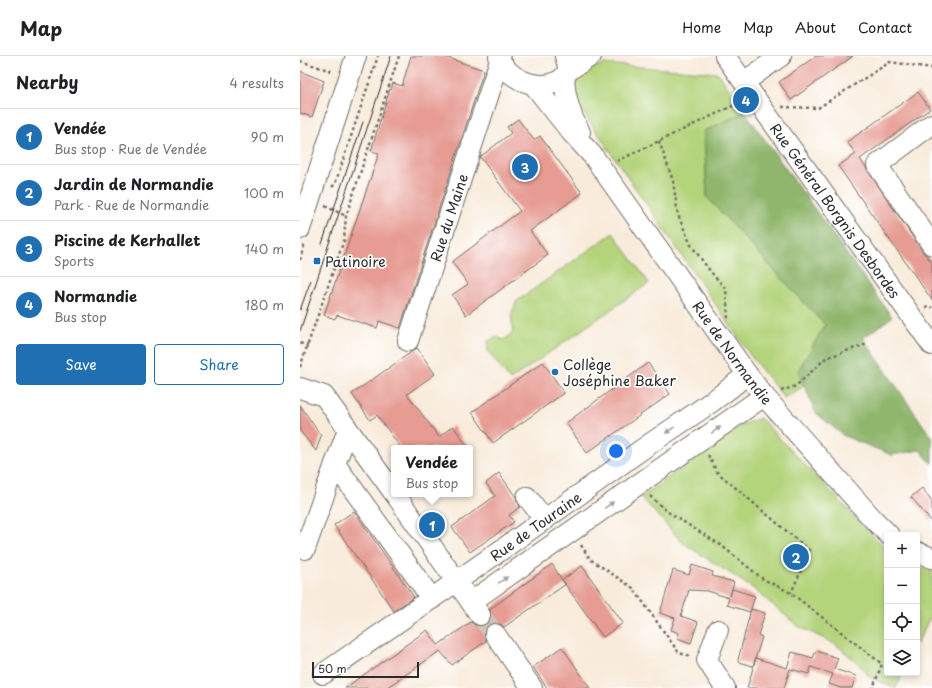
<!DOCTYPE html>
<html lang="en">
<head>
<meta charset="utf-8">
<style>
  body { margin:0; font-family:"Playpen Sans",sans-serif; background:#f6f6f6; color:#202124 }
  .controls { position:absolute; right:12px; bottom:12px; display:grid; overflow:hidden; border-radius:4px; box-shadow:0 2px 6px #0003 }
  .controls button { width:36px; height:36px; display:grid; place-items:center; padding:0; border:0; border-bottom:1px solid #e0e0e0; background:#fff; color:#202124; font:20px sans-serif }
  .scale { position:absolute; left:12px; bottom:10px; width:107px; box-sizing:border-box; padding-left:4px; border:2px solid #2b2b2b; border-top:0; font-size:11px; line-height:14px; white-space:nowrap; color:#2b2b2b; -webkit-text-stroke:3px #fff; paint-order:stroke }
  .you { position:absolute; left:316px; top:395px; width:14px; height:14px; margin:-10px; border:3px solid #fff; border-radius:50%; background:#1a73e8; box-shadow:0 0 0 6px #1a73e833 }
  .badge { display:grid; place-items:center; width:26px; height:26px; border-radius:50%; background:#1f6fb2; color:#fff; font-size:13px; font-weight:700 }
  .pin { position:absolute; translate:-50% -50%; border:2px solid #fff; box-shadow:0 1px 4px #0006 }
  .popup { position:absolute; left:91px; top:389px; width:82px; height:52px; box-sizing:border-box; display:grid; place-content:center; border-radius:4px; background:#fff; filter:drop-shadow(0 1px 3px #0005); font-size:13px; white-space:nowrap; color:#757577 }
  .popup b { font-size:15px; color:#202124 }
  .popup::after { content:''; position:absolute; left:50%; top:100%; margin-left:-8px; border:8px solid transparent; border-top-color:#fff }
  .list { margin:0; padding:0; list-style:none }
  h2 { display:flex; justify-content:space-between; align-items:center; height:52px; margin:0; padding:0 16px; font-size:17px }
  h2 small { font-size:13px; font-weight:400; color:#757577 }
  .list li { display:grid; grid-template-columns:26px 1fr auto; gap:12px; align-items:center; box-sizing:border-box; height:56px; padding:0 16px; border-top:1px solid #e0e0e0 }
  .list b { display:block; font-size:15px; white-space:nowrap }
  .list p { margin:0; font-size:13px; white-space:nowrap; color:#757577 }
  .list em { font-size:13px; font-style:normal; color:#757577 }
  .actions { display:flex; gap:8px; padding:12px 16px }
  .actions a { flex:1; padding:9px 0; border:1px solid #1f6fb2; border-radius:4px; text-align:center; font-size:14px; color:#1f6fb2 }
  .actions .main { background:#1f6fb2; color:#fff }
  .icon { flex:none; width:22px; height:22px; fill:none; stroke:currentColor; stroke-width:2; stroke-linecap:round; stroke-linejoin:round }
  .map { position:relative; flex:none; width:632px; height:632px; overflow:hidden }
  header { display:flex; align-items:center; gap:24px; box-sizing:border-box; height:56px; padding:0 20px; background:#fff; border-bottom:1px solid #e0e0e0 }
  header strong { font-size:19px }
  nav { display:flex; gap:22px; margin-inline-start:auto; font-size:14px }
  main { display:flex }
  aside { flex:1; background:#fff }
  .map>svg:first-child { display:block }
</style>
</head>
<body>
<header>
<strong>Map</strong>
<nav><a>Home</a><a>Map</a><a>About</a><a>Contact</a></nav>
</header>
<main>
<aside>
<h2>Nearby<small>4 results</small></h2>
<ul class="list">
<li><span class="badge">1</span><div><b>Vendée</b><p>Bus stop · Rue de Vendée</p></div><em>90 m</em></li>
<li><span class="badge">2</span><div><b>Jardin de Normandie</b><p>Park · Rue de Normandie</p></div><em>100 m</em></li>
<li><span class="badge">3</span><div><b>Piscine de Kerhallet</b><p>Sports</p></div><em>140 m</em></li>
<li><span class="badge">4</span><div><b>Normandie</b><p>Bus stop</p></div><em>180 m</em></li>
</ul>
<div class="actions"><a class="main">Save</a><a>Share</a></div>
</aside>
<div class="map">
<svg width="632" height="632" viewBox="0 0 632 632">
  <rect width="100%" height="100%" fill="#fff"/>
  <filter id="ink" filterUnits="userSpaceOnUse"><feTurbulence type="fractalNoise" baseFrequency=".025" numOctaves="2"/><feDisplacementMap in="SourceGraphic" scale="8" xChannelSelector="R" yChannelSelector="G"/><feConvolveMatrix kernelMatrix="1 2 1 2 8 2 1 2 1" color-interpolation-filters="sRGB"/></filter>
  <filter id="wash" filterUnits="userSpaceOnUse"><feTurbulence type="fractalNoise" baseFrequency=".012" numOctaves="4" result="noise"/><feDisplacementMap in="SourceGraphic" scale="16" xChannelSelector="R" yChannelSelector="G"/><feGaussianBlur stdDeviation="0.9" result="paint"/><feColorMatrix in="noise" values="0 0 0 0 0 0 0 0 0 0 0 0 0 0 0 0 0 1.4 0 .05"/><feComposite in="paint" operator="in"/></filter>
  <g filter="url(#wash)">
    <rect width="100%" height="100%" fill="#f8ebda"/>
    <!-- green -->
    <path fill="#b4d47c" stroke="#708054" d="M303,8L418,17L445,56L404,75L407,141L525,269L498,315L504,330L484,342L451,300L274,43C272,17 283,17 303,8Z
      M313,177L349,227L210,324L188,295V285L197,281L204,284L213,276L211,259L217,245Z
      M460,362L587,494V617H603L596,632L571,622L558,607L535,588L498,570L454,533L382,486L341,441L444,368Z
      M617,510L632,514V557L617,588Z"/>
    <!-- forest -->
    <path fill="#8fb66c" stroke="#5d704c" d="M445,56L592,261L563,282L632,382V408L620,394L592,399L544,380L516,357L498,315L525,269L407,141L404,75Z"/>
    <g id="blocks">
      <!-- building -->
      <path fill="#e69b93" d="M111,0H142L184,14L100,272L79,265L77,272L37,259L35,263L24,259L79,97L71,95L90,33L91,34L93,27L102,30Z
        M516,0H553L491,44L479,26Z
        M0,15L24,25L12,61L0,57Z
        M618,36L630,53L560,103L623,196L632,206V244L538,110L556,98L547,86Z
        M218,63L234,84L240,80L282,137L230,175L248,199L166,259L152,239L168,228L152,206L220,155L180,101L211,77L207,71Z
        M117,292L135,318L107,338L139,381L153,370L169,392H101L77,359L70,364L52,338Z
        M243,306L264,337L193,387L172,356Z
        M348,307L370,338L287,397L266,367Z
        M0,349L21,380L16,395L0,375Z
        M199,417L216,441L220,451L209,459L214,466L170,496L152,471L195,440L186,427Z
        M622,432L632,445V466L611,441Z
        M54,455L114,541L94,555L34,469Z
        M252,508L262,524L282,510L323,567L303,581L262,524L266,528L204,571L200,568L195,567L188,569L184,578L186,585L152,609L140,595L86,632H45L127,574L138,589L171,566L176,570L186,569L191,563L190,553Z
        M392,509L413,516L412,520L434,526L430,540L432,533L455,540L450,556L427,549L429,542L408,535L389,534L381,560L398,566L391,587L377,582L379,577L371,574L375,562L360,557L373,514L389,519Z
        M451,553L465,557L458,579L462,581L453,610L438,606V604Z
        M262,591L280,617L290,632H247L233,611Z
        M516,595L538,602L534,613L556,620L552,632H541L529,628L533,618L511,611L509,618L490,613L484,632H447L456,602L487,612L492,596L513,602Z"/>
    </g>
  </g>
  <g filter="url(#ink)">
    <use href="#blocks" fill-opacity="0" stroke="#736e68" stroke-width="1"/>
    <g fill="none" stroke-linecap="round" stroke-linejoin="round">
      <!-- minor-tunnel -->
      <path stroke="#cfc5b7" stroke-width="20" stroke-dasharray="20 10" stroke-linecap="butt" d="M180,559L195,578"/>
      <!-- minor casing -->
      <g stroke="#736e68" stroke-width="22">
        <g id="minor">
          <path d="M199,0C206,27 254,42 269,14L265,0"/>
          <path id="s1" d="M425,0L632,289"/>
          <path d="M269,14L291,0"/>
          <path d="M264,22C265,41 270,59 280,76"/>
          <path d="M444,26L481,0"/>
          <path id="s2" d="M233,28L271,76L293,100L447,318L464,340L573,463L589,479"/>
          <path d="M632,68L577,109L632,189"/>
          <path d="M0,173L56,0"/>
          <path id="s3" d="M108,285L200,4"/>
          <path d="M0,332L24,340L94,437"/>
          <path d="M48,374L35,408L132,543"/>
          <path d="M95,438L180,559"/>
          <path d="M227,441L245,464"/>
          <path d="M5,493L35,408"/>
          <path d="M617,496L632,502"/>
          <path d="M171,546L464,340"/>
          <path d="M418,574L407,604L425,632"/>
          <path d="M195,578L232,632"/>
          <path id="s4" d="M23,618C127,546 232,474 334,399C371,372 412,349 447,318"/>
        </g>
      </g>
      <!-- path -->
      <path stroke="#736e68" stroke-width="2.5" stroke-dasharray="3 3" stroke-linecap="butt" d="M0,5L34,16
        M482,51L518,52L590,6L632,12
        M359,85L373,125L378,159L391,189L410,215L426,233L428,263
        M317,105L439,47
        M32,131L35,128L78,0
        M25,150L46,160
        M0,204L5,187
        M625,252L632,251
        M0,287L8,290
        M0,311L44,184L46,160L99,0
        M481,335L496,330L526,302L567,288
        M408,399L417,416L510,495L491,537
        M350,440L368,456L422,490L463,523L491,537L582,608L573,632
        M281,489L290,503L333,532L379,597L391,600"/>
      <!-- minor -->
      <use href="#minor" stroke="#fff" stroke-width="20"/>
      <!-- tram -->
      <path stroke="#2b2b2b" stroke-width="1" d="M22,188L63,66
        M0,254L11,224
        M0,275L91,0"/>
    </g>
    <!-- one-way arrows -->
    <defs><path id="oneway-solid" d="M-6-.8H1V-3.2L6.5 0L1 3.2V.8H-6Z"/></defs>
    <g fill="#a0a0a0">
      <use href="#oneway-solid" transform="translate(370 374) rotate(146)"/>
      <use href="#oneway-solid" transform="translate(416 374) rotate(-35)"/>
      <use href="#oneway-solid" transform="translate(309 449) rotate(-35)"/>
      <use href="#oneway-solid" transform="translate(203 524) rotate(-35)"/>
    </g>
  </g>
  <!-- markers -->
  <g fill="#1f6fb2" stroke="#fff" stroke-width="1.5">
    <rect x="13" y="201" width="8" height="8" rx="2"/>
    <circle cx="255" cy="316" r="4"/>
  </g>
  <g text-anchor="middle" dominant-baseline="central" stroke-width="3.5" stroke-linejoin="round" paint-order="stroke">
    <!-- street labels -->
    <g font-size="14" fill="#2b2b2b" stroke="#fff">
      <text stroke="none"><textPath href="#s1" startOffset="190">Rue Général Borgnis Desbordes</textPath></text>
      <text stroke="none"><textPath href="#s3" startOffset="130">Rue du Maine</textPath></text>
      <text stroke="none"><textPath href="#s2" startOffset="335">Rue de Normandie</textPath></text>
      <text stroke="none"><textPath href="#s4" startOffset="259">Rue de Touraine</textPath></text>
    </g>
    <!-- poi labels -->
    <g font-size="14" fill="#2b2b2b" stroke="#fff" text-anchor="start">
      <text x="25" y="205">Patinoire</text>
      <text x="263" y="308">Collège<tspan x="263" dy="16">Joséphine Baker</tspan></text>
    </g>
  </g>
</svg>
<div class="controls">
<button>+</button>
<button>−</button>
<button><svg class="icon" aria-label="locate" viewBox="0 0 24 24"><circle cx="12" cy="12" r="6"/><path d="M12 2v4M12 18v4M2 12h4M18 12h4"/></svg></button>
<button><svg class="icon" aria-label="layers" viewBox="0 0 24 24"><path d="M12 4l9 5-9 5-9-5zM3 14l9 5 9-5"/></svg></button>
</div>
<div class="scale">50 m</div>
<div class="you"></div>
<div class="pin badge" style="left:132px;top:469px">1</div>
<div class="popup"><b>Vendée</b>Bus stop</div>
<div class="pin badge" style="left:496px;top:501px">2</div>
<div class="pin badge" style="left:225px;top:111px">3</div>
<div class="pin badge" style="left:446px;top:44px">4</div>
</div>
</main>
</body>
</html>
